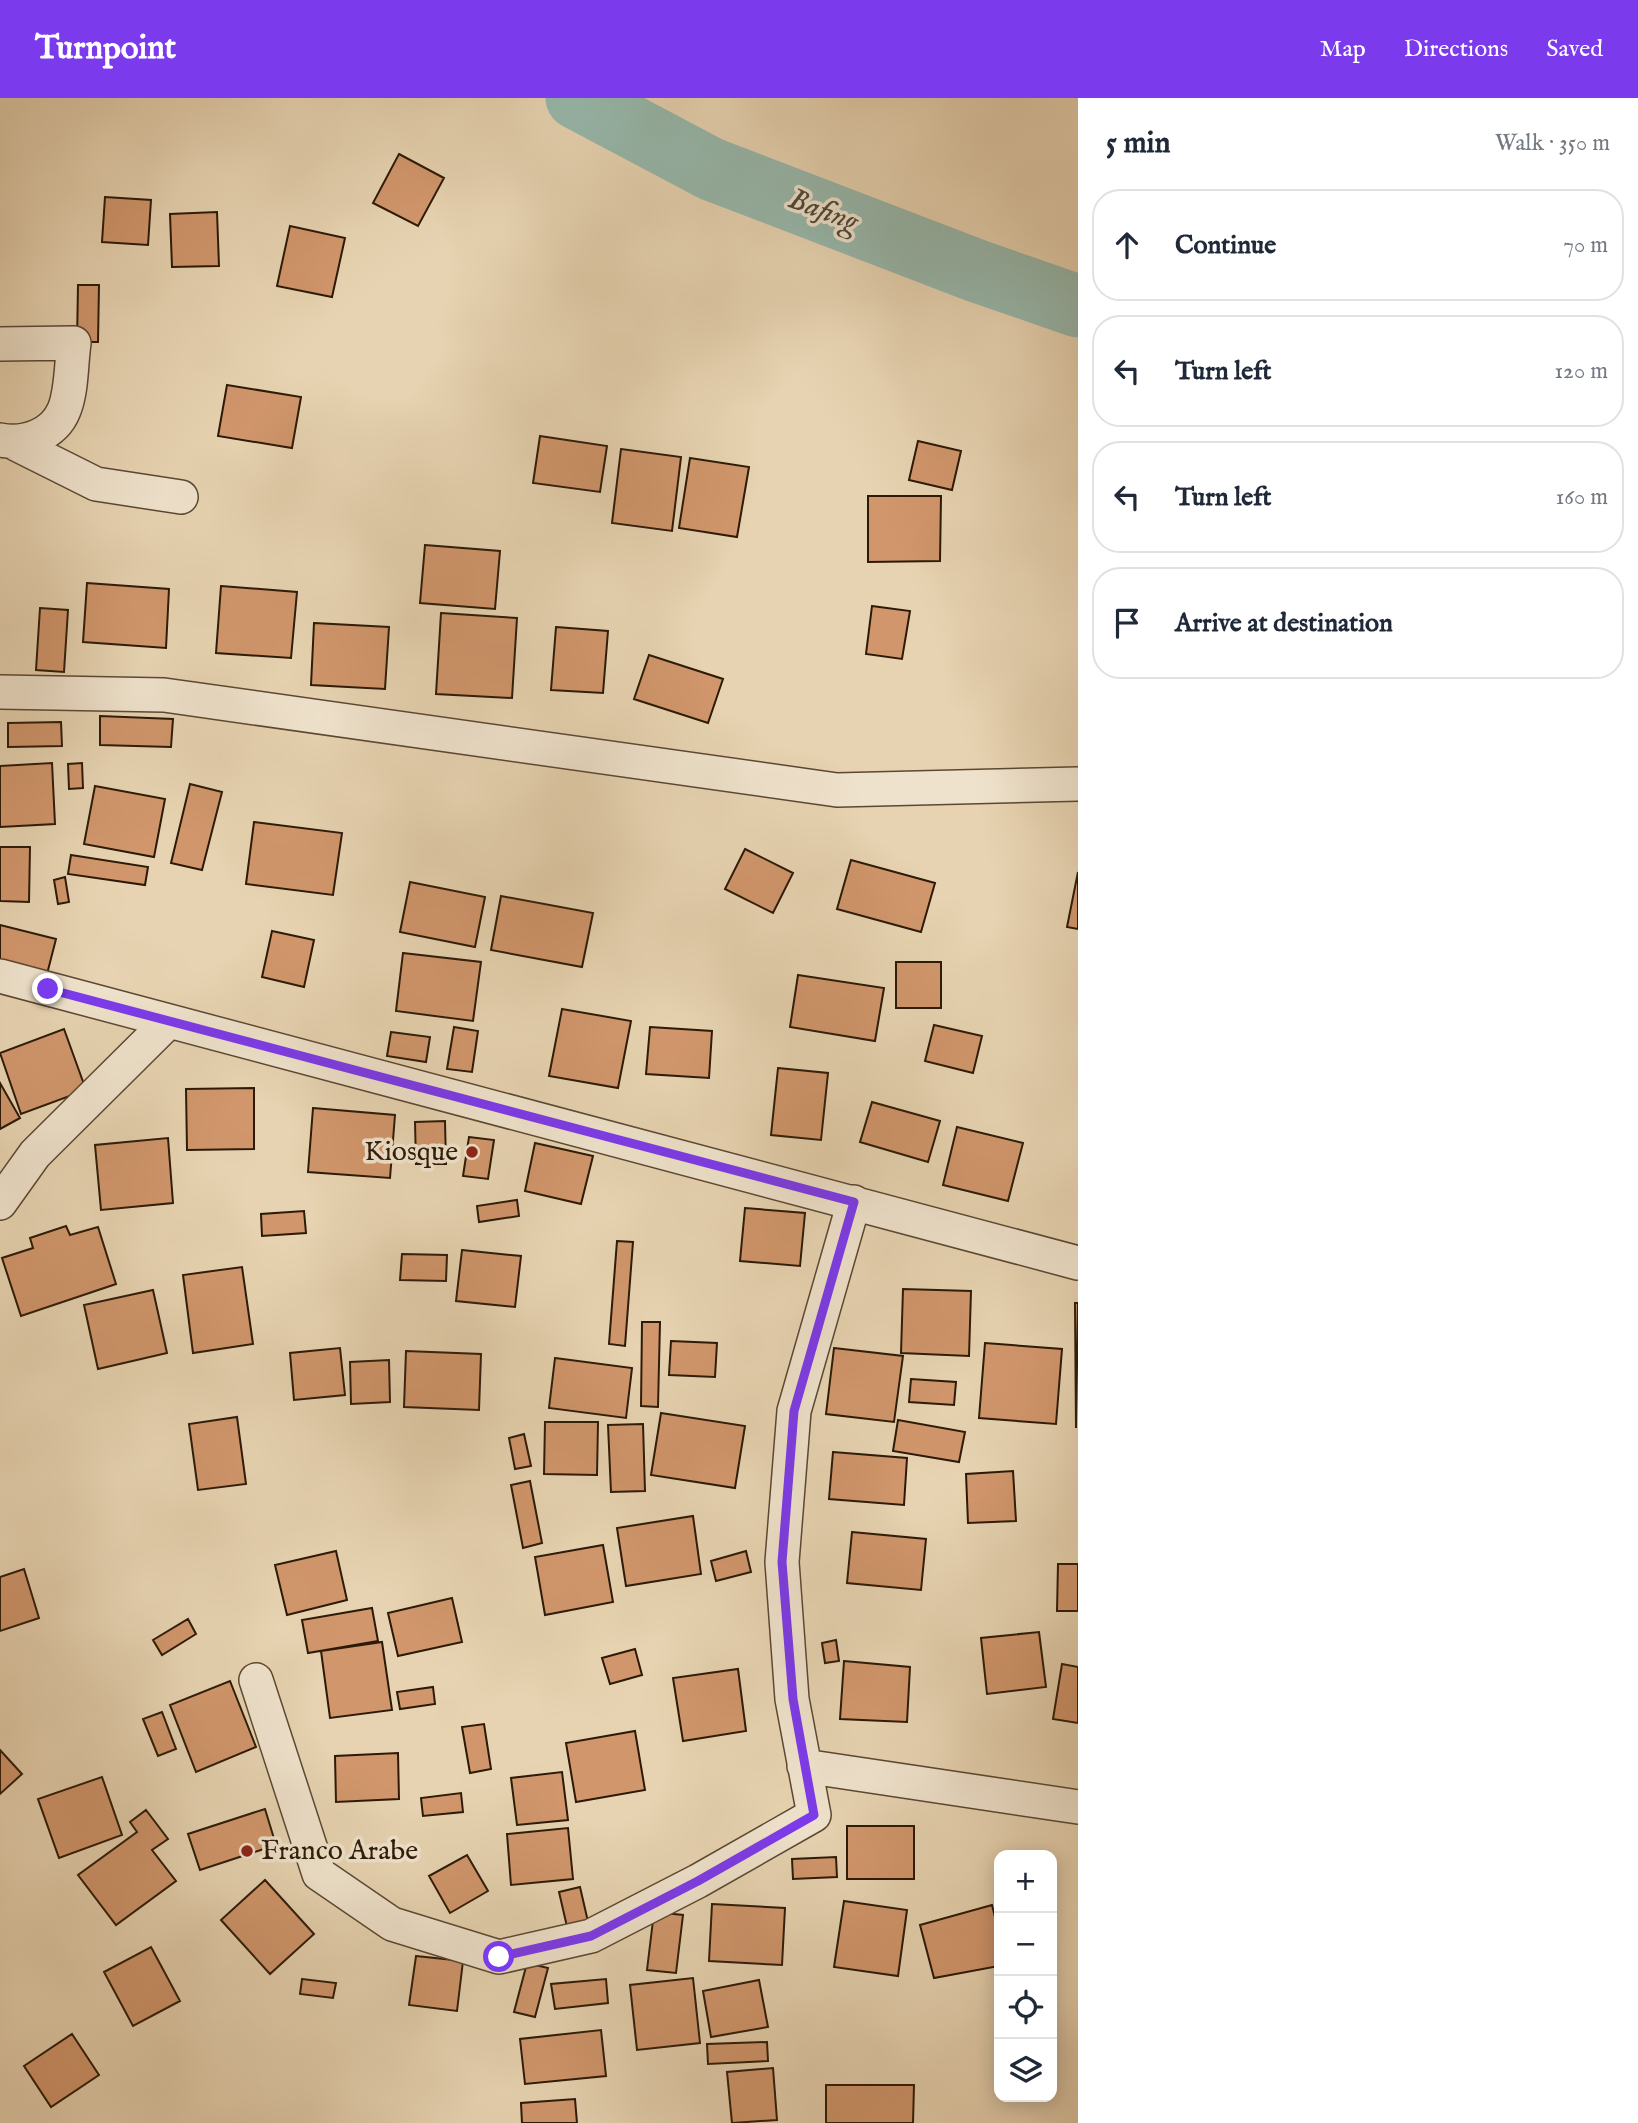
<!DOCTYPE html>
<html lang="en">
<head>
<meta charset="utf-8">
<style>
  body { margin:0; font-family:"IM FELL English",serif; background:#f6f6f7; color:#1f2937 }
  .controls { position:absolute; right:21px; bottom:21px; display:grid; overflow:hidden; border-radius:14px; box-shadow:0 4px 18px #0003 }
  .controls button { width:63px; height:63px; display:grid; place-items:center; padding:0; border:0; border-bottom:2px solid #e0e1e3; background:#fff; color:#1f2937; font:35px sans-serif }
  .stop { position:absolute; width:21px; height:21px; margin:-16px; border:5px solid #7c3aed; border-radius:50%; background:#fff }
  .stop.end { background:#7c3aed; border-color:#fff; box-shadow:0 2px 7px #0008 }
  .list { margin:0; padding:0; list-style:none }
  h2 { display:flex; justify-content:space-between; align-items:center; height:91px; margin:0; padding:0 28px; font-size:30px }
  h2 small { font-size:23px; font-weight:400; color:#747a83 }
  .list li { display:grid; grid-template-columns:46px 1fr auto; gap:21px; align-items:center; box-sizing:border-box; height:112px; margin:0 14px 14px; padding:0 14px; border:2px solid #e0e1e3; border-radius:28px }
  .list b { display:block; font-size:26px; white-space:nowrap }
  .list em { font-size:23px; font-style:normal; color:#747a83 }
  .icon { flex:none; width:38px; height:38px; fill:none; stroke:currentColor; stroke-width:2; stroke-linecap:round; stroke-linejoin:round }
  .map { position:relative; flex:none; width:1078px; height:2025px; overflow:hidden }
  header { display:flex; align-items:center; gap:42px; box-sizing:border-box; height:98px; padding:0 35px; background:#7c3aed; color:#fff }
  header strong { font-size:33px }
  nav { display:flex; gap:38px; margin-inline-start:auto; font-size:24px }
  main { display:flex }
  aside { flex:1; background:#fff }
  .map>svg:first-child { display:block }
</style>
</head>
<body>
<header>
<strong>Turnpoint</strong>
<nav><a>Map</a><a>Directions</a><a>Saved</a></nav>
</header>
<main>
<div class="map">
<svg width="1078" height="2025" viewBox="0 0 1078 2025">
  <rect width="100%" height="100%" fill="#e7d3b1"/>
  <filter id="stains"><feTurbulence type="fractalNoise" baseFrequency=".00286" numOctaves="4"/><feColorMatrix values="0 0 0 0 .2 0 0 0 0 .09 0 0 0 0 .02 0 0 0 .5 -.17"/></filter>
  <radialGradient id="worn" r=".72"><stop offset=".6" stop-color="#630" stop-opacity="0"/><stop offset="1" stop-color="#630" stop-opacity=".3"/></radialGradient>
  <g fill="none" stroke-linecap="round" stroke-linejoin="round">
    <!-- river -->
    <path stroke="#97b8ac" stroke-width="63" d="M577,0L711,71L977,173L1078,208"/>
  </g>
  <!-- building -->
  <path fill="#d1966c" stroke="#2c1a07" stroke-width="2" d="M399,56L444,80L418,128L373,105Z
    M105,99L151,102L148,147L102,144Z
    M217,114L219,168L172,169L170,116Z
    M290,128L345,140L332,199L277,188Z
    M78,187H99L98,244H77Z
    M227,287L301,299L292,350L218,338Z
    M540,338L607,348L600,394L533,385Z
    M918,343L961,353L952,392L909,382Z
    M621,351L681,359L672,433L612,425Z
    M690,360L749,369L737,439L679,430Z
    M868,398H941L940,463L868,464Z
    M425,447L500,453L495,511L420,505Z
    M87,485L169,491L166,550L83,544Z
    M221,488L297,494L291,560L216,555Z
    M872,508L910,513L902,561L866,556Z
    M40,510L68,512L64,574L36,572Z
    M441,515L517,520L512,600L436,596Z
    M314,525L389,529L385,591L311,587Z
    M556,529L608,533L603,595L551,592Z
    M649,557L723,581L708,625L634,601Z
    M100,618L173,621L171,649L100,647Z
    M61,624L62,648L8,649V625Z
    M52,665L55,726L0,729V668Z
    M82,665L83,690L69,691L68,666Z
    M190,686L222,694L202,772L171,765Z
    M95,688L165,701L154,759L84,746Z
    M254,724L342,735L333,797L246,786Z
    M0,749H30L29,804L0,803Z
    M745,751L793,775L773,815L725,791Z
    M71,757L148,769L145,787L68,776Z
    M851,762L935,785L921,834L837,811Z
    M1078,774V831L1067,829Z
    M65,779L69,804L58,806L54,782Z
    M410,784L485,799L475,849L400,834Z
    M501,798L593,815L582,869L491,852Z
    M0,827L56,841L46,880L0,868Z
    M272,833L314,842L304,889L262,879Z
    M403,855L481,864L473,923L396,913Z
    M896,864H941V910H896Z
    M798,877L884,890L875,943L790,929Z
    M562,911L631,923L618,990L549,978Z
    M934,927L982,938L973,975L925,963Z
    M454,929L478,933L472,974L447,971Z
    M650,929L712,933L709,980L646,976Z
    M64,931L86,992L21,1016L0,955Z
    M391,934L430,939L426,964L387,958Z
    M778,970L828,975L821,1042L771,1037Z
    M0,985L20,1020L0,1031Z
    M254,990V1051L187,1052L186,991Z
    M872,1004L940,1023L928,1064L860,1044Z
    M313,1010L395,1017L390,1080L308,1074Z
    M445,1023L446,1066H416L415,1024Z
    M957,1029L1023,1045L1008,1103L943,1087Z
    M469,1039L494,1042L488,1081L463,1078Z
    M168,1040L173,1105L101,1112L95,1047Z
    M535,1045L593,1058L581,1106L525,1093Z
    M517,1102L519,1118L479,1124L477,1108Z
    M745,1110L805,1115L800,1168L740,1163Z
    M304,1113L306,1135L262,1138L261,1116Z
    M66,1128L70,1137L98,1129L116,1186L21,1218L2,1160L33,1150L30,1140Z
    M617,1143L633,1144L625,1248L609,1246Z
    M462,1152L521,1158L515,1209L456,1203Z
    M402,1156L447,1157L446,1183L400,1182Z
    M242,1169L253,1246L193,1255L183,1177Z
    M903,1191L971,1193L969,1258L901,1255Z
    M153,1192L167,1255L98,1271L84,1207Z
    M1075,1205H1078L1076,1330Z
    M642,1224H660L658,1309L641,1308Z
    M671,1243L717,1245L715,1279L669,1277Z
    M985,1245L1062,1251L1056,1326L979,1320Z
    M340,1250L345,1297L294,1302L290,1255Z
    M834,1250L903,1258L894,1324L826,1316Z
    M406,1253L481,1256L479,1312L404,1309Z
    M555,1260L632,1270L626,1320L549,1310Z
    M389,1262L390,1304L351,1306L350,1264Z
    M911,1281L956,1284L954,1307L909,1304Z
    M661,1315L745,1328L735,1390L651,1377Z
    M237,1319L246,1386L198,1392L189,1326Z
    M898,1322L965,1334L959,1364L893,1353Z
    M545,1324H598L597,1377L544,1376Z
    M643,1326L645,1393L611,1394L608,1327Z
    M524,1336L531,1368L515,1371L509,1340Z
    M833,1354L907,1360L904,1407L829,1401Z
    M1013,1373L1016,1423L968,1425L966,1376Z
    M530,1383L542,1445L523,1450L511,1387Z
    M693,1418L701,1476L626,1488L617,1430Z
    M852,1434L926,1441L921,1492L847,1485Z
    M603,1447L613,1504L545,1517L535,1459Z
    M336,1453L347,1502L287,1517L275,1467Z
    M746,1453L751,1474L716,1483L711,1463Z
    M1058,1466H1078V1513H1057Z
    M24,1471L39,1520L0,1533V1479Z
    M452,1500L462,1544L398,1558L388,1515Z
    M372,1510L378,1543L308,1555L302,1522Z
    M188,1521L196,1536L162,1557L153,1542Z
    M1039,1534L1046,1589L987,1596L981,1540Z
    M836,1542L839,1563L825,1565L822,1545Z
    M382,1544L392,1612L330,1620L321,1553Z
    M635,1551L642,1577L610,1586L602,1560Z
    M844,1563L910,1569L907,1624L840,1621Z
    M1062,1566L1078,1569V1625L1053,1621Z
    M738,1571L746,1633L683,1643L673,1580Z
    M230,1583L256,1649L196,1674L170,1607Z
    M433,1589L435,1606L400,1611L397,1594Z
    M162,1614L176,1651L158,1658L143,1621Z
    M484,1626L491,1671L470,1675L462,1629Z
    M635,1633L645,1692L576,1704L566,1645Z
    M0,1652L22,1676L0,1696Z
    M398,1655L399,1701L336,1704L335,1658Z
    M562,1674L568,1722L517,1727L511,1680Z
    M102,1679L122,1737L59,1760L38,1701Z
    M461,1695L463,1714L423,1718L421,1700Z
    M265,1711L276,1747L200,1772L188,1736Z
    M146,1712L168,1741L152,1752L176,1783L116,1827L78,1777L137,1734L130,1724Z
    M847,1728H914V1781H847Z
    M568,1730L573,1781L511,1787L507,1736Z
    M467,1757L488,1793L450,1815L429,1778Z
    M836,1759L837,1779L793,1781L792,1761Z
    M265,1782L314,1836L270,1876L221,1822Z
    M580,1789L589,1828L568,1833L559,1794Z
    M844,1803L907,1812L898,1878L834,1869Z
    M712,1806L785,1810L782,1867L709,1863Z
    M992,1807L999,1835V1868L934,1880L920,1827Z
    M654,1814L683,1817L676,1875L647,1872Z
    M151,1849L180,1903L133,1928L104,1874Z
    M416,1858L463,1863L457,1913L409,1907Z
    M527,1865L548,1870L535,1919L514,1914Z
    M693,1880L700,1945L637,1952L630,1887Z
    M302,1881L336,1885L333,1900L300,1896Z
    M606,1881L608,1905L555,1911L551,1886Z
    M759,1882L768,1929L711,1939L703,1893Z
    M601,1932L606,1978L525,1986L520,1941Z
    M72,1936L99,1977L51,2009L24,1968Z
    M767,1944L768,1963L708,1966L707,1946Z
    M773,1970L777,2022L732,2025L727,1974Z
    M826,1987H914L913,2025H826Z
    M575,2001L577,2025H522L521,2005Z"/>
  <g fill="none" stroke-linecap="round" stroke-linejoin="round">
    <!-- minor casing -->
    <g stroke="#5b4832" stroke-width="36">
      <path id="minor" d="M0,246L74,245C71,265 72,293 64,312C54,337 24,347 0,342
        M16,346L96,386L181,399
        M0,594L164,597L837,692L1078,686
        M0,878L1078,1165
        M0,1105L35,1056L167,925
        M256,1582L319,1776L392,1826L499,1859L591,1838L698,1783L814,1717L792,1601L782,1464L794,1313L854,1104
        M804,1668L1078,1709"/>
    </g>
    <!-- minor -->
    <use href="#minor" stroke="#efe2cc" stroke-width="33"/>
  </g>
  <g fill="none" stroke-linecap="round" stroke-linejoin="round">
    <!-- route -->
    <path stroke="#7c3aed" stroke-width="9" d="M48,891L854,1104L794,1313L782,1464L793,1601L814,1717L698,1783L591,1838L499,1859"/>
  </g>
  <!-- markers -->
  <g fill="#8f2418" stroke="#efe2cc" stroke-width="2.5">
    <circle cx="472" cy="1054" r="7"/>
    <circle cx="247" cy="1753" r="7"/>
  </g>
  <g text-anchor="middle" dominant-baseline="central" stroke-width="7" stroke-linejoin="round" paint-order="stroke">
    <!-- poi labels -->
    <g font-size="28" fill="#2c1a07" stroke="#efe2cc" text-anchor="end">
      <text x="458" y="1054">Kiosque</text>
      <text x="261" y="1753" text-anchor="start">Franco Arabe</text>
    </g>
    <!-- water labels -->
    <g font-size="30" font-style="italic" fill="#4c4939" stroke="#efe2cc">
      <text transform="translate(823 113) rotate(20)">Bafing</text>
    </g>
  </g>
  <rect width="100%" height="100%" filter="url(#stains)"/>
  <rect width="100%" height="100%" fill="url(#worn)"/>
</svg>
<div class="controls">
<button>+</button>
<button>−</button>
<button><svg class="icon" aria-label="locate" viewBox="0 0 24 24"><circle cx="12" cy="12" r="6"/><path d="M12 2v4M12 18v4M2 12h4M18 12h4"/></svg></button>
<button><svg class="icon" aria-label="layers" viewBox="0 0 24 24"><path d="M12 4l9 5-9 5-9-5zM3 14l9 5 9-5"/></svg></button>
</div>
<div class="stop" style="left:499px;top:1859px"></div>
<div class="stop end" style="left:48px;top:891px"></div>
</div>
<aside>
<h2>5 min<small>Walk · 350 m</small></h2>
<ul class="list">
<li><svg class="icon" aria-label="ahead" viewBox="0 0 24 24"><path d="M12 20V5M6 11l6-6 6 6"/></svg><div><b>Continue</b></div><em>70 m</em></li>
<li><svg class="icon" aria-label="left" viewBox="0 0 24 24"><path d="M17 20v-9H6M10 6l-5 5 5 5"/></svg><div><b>Turn left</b></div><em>120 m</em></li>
<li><svg class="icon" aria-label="left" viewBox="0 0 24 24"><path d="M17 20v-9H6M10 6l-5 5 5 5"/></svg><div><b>Turn left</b></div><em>160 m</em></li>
<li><svg class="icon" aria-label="arrive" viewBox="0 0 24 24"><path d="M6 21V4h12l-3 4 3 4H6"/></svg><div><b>Arrive at destination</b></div></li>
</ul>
</aside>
</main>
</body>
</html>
